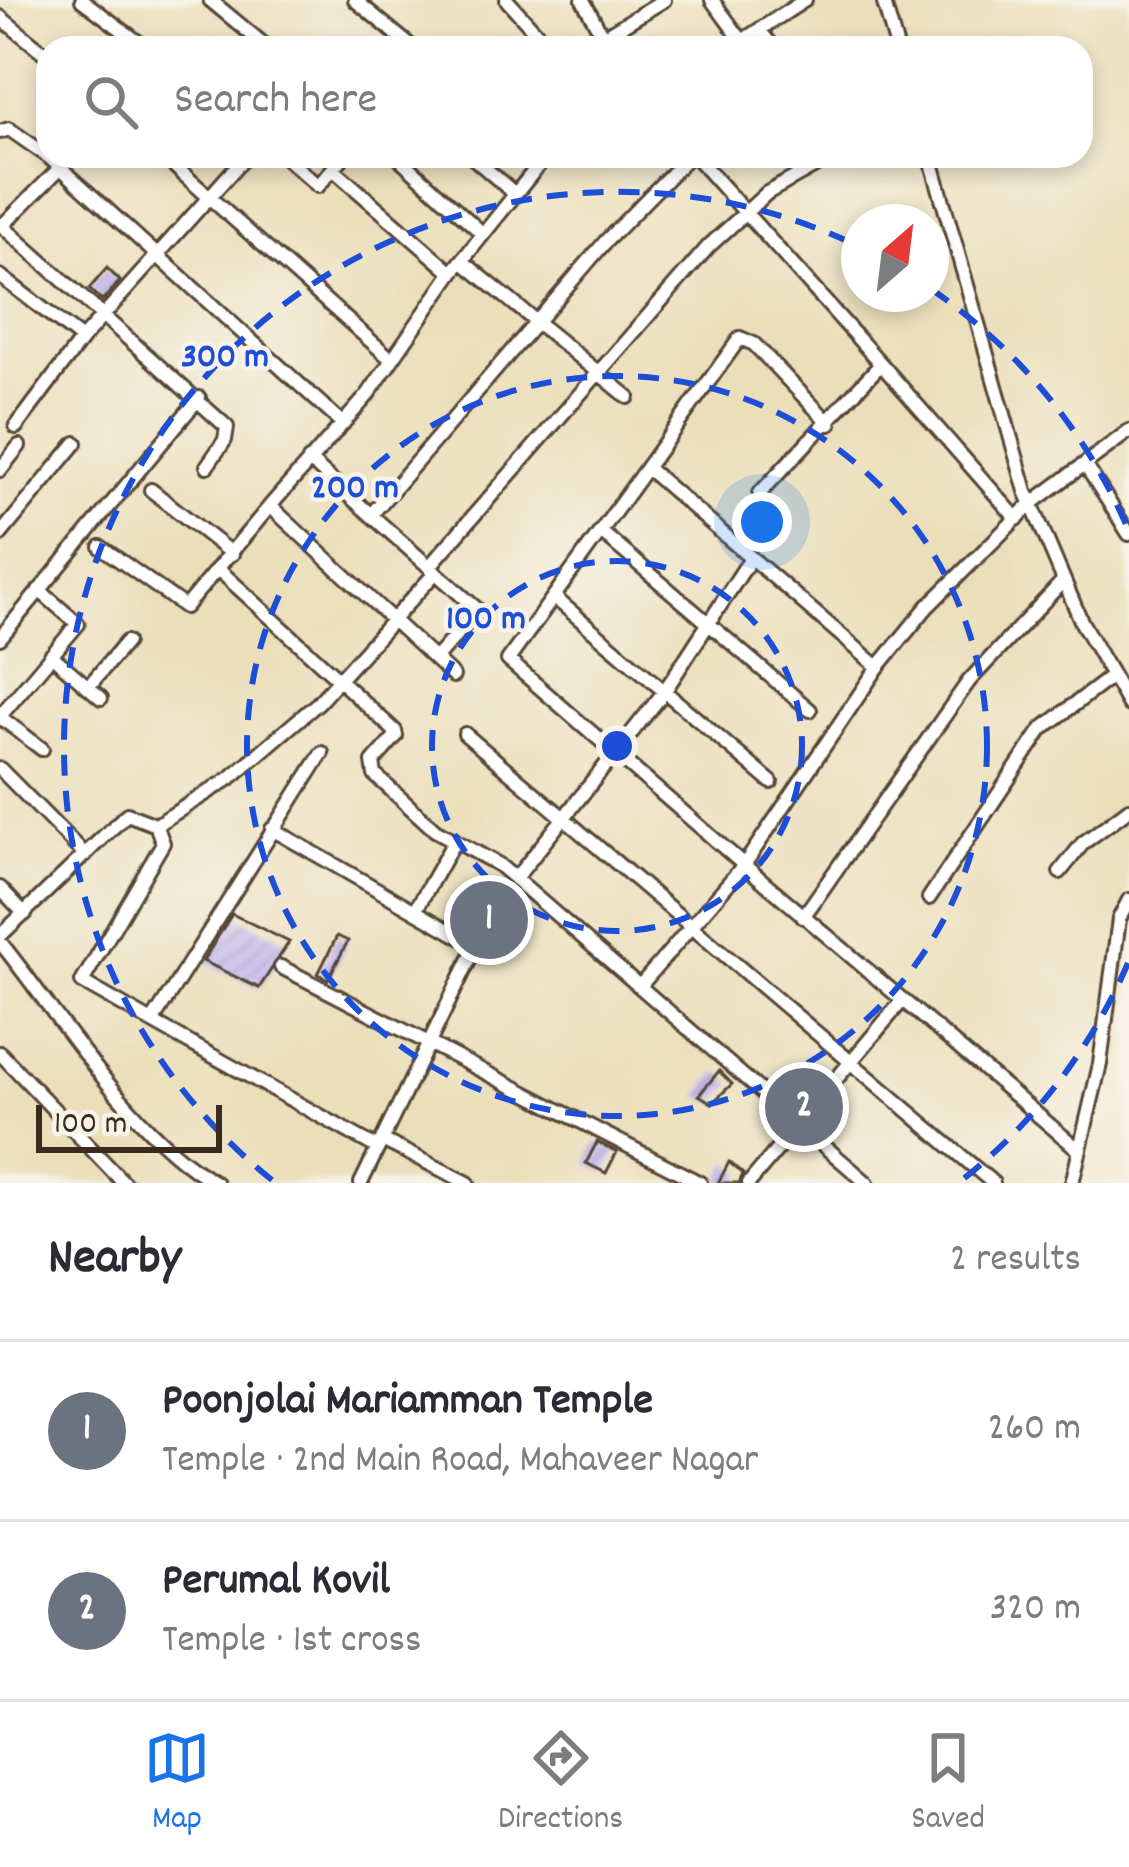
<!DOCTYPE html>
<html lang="en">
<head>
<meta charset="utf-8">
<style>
  body { margin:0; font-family:Dekko,sans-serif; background:#f7f7f7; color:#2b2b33 }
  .compass { position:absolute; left:841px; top:204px; width:108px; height:108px; border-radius:50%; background:#fff; box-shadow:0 6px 18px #0003; rotate:28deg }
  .scale { position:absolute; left:36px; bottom:30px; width:186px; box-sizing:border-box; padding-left:12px; border:6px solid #3b2a1e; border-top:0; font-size:33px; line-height:42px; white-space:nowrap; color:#3b2a1e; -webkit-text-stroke:9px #f7f3e8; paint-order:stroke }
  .you { position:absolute; left:762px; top:522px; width:42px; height:42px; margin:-30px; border:9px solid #fff; border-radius:50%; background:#1a73e8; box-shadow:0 0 0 18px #1a73e833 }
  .badge { display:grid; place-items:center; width:78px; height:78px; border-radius:50%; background:#1a73e8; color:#fff; font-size:39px; font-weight:700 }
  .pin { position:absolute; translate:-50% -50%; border:6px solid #fff; box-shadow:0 3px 12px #0006 }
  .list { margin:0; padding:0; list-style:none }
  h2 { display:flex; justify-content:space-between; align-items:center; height:156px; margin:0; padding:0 48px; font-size:51px }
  h2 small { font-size:39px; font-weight:400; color:#7c7c81 }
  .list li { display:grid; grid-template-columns:78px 1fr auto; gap:36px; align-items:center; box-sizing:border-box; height:180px; padding:0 48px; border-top:3px solid #e1e1e2 }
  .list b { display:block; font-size:45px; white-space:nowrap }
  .list p { margin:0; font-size:39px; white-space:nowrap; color:#7c7c81 }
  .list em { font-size:39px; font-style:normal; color:#7c7c81 }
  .icon { flex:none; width:66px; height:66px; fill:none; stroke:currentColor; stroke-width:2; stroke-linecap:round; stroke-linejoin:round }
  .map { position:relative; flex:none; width:1129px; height:1183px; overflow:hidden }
  .search { position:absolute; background:#fff; box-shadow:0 6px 18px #0003; left:36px; right:36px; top:36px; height:132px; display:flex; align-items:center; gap:30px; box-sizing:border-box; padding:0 42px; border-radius:36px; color:#7c7c81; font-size:45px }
  .sheet { height:516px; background:#fff }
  nav { display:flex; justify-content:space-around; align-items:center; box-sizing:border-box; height:168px; border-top:3px solid #e1e1e2; background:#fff; font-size:33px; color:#7c7c81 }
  nav a { display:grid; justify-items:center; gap:6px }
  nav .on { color:#1a73e8 }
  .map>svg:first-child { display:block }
</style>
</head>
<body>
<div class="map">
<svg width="1129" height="1183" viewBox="0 0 1129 1183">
  <defs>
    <pattern id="building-hatch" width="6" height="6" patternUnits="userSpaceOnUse" patternTransform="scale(3)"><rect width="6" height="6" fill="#beb3f1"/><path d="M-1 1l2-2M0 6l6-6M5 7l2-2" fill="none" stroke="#9c92c3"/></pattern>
  </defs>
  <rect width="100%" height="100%" fill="#f7f3e8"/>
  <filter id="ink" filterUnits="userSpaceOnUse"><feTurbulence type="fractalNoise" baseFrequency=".00833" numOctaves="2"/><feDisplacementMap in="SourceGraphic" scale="24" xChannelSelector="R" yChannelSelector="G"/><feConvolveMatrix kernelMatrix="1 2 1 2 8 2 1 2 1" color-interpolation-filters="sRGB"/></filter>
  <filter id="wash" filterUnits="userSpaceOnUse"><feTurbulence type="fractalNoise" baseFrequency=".004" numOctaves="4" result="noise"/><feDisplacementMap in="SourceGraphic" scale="48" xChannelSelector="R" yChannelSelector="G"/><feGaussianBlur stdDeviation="2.7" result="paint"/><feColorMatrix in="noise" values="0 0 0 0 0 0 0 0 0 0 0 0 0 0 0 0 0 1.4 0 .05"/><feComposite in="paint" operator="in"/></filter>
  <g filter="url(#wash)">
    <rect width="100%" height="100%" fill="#ebdfbb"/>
    <g id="blocks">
      <!-- building -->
      <path fill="url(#building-hatch)" d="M107,268L120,281L102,301L89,289Z
        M490,897L508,907L489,942L471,931Z
        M232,914L289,942L259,988L203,961Z
        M337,936L348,941L328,979L318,974Z
        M719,1071L732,1084L712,1103L699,1095Z
        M597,1142L617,1152L606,1173L586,1163Z
        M729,1162L743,1174L739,1183H718Z"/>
    </g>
  </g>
  <g filter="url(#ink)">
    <use href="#blocks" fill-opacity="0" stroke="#554536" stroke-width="3"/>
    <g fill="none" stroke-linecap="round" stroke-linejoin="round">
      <!-- minor casing -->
      <g stroke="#554536" stroke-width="18">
        <path id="minor" d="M82,0L146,48
          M210,0L268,48
          M355,0L413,48
          M507,0L550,48
          M583,0L609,48
          M712,0L742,41L731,48
          M883,0L897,48
          M0,17L48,56
          M759,30L774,48
          M603,37L664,0
          M742,41L805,0
          M0,132L9,129L49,157L343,424
          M163,156L391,359
          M284,156L318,186L344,156
          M397,156L483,234
          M471,156L515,194
          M695,156L881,364L760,493
          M930,156L1026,491L1082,623L1129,705
          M333,169L452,273
          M0,224L227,427L225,440L207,466
          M2,226L58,170
          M462,261L628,397
          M0,276L82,339
          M881,364L1017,519
          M830,424L754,344L740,338L508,660L744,865L878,667L927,607L1031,504L1129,431
          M16,427L82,339L246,156
          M309,460L478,610L435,659
          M1086,466L1129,534
          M648,469L878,667
          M0,470L19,446
          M151,490L232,554
          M371,515L606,241L689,156
          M601,532L810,710
          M0,535L76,443
          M101,547L185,607L270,506
          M429,567L709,246L767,193L833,156
          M219,570L395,731L396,736L373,762L375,775L435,830L499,865L867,1183
          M555,598L771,782
          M0,638L199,398
          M51,655L101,698
          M453,676L270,506L367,396L452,273L546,156
          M88,687L126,642
          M0,716L78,624L39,590
          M0,717L42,749
          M465,734L993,1183
          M322,753L152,1022L378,1148
          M0,769L85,855
          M272,829L476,946L361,1183
          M1060,872L1083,843L1129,809
          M515,879L664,692L751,558
          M0,888L25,914
          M929,898L1042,729L1112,676
          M415,911L455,840
          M803,917L969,681L1062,582
          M0,936L127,814L156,825
          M0,942C61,1017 132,1136 216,1183
          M281,967L700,1183
          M640,986L744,865L1079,1150
          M152,1022L82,982L163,843L156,825L229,779L318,703L435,573
          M0,1053L124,1183
          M382,1140L468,1183
          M749,1183L902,1001
          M1072,1183L1100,1064L1119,919L1129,900"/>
      </g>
      <!-- minor -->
      <use href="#minor" stroke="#fff" stroke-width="12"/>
    </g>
  </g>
  <!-- distance rings -->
  <g fill="none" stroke="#1d4ed8" stroke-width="6" stroke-dasharray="21 15">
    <circle cx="617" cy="746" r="185"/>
    <circle cx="617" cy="746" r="370"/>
    <path d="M1128 963A555 555 0 0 1 962 1180M272 1180A555 555 0 0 1 856 245M931 289A555 555 0 0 1 1128 529"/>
  </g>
  <circle cx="617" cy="746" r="18" fill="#1d4ed8" stroke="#f7f3e8" stroke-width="6"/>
  <g font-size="36" text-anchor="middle" font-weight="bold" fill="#1d4ed8" stroke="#f7f3e8" stroke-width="9" stroke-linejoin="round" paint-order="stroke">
    <text x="225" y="366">300 m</text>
    <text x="355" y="497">200 m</text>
    <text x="486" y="628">100 m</text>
  </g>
</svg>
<svg class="compass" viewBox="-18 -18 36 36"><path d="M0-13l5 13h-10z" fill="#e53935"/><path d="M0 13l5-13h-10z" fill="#7c7c81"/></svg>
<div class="scale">100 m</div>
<div class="you"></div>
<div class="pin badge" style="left:489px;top:920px;background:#6b7280">1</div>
<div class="pin badge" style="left:804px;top:1107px;background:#6b7280">2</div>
<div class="search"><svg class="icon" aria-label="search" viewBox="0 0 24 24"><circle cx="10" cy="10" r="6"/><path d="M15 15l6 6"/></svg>Search here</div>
</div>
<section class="sheet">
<h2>Nearby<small>2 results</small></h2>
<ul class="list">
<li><span class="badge" style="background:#6b7280">1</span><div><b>Poonjolai Mariamman Temple</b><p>Temple · 2nd Main Road, Mahaveer Nagar</p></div><em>260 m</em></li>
<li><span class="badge" style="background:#6b7280">2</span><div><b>Perumal Kovil</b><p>Temple · 1st cross</p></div><em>320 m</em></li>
</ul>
</section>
<nav>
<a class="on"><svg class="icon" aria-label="map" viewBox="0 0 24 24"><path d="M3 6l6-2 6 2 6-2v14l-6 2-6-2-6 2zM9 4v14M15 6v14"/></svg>Map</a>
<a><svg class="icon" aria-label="directions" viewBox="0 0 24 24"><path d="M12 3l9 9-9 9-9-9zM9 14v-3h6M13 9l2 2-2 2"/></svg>Directions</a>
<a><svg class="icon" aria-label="saved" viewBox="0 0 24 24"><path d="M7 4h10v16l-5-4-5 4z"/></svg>Saved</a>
</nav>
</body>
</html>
